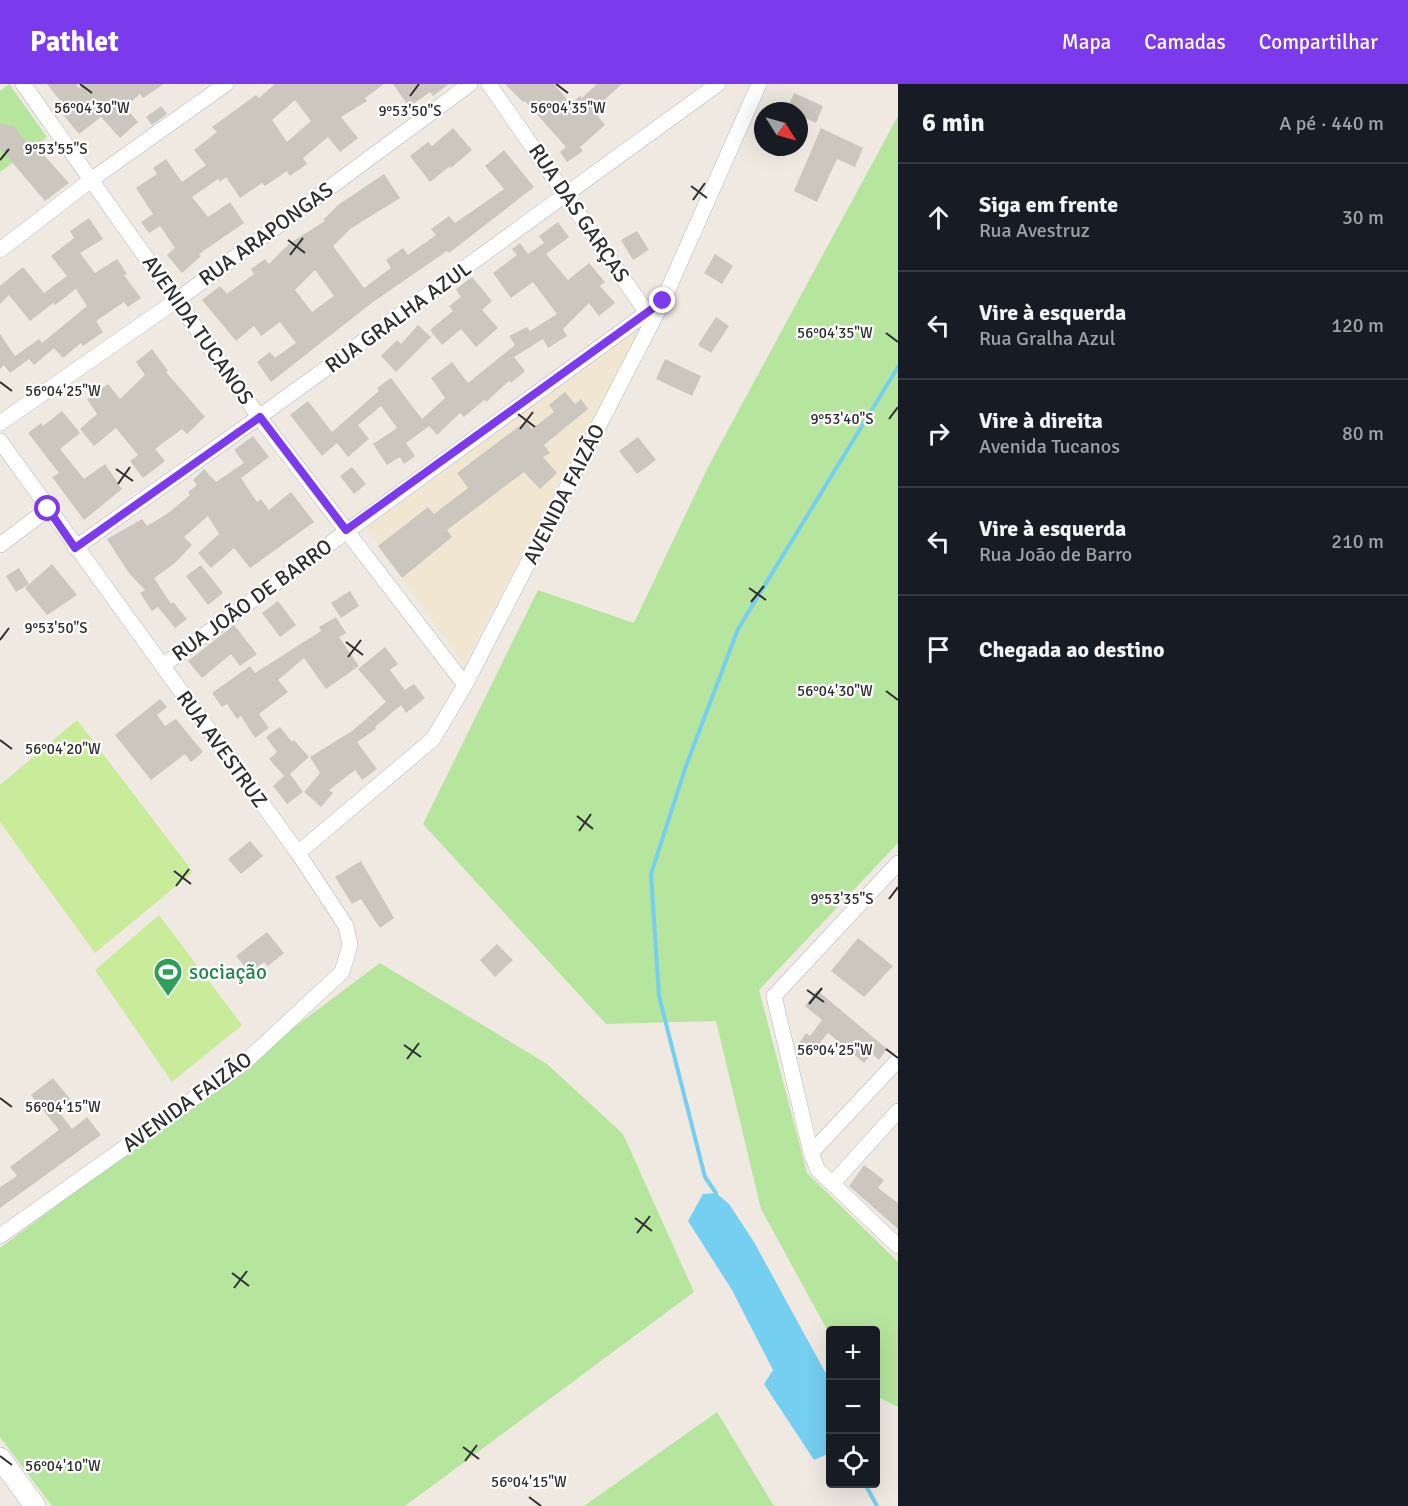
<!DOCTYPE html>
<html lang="pt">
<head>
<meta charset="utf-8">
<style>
  body { margin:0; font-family:Signika,sans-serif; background:#20242c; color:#f1f3f6 }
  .controls { position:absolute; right:18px; bottom:18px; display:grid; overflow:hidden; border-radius:6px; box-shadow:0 6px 24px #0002 }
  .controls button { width:54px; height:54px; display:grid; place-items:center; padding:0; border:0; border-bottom:2px solid #363941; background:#171b24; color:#f1f3f6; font:30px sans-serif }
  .compass { position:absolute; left:754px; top:18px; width:54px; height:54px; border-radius:50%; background:#171b24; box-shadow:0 6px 24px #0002; rotate:127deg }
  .stop { position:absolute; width:18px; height:18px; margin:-14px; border:4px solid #7c3aed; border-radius:50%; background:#fff }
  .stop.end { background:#7c3aed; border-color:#fff; box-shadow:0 2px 6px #0008 }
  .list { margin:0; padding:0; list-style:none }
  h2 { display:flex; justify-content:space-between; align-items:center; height:78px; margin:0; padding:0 24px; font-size:26px }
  h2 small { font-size:20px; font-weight:400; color:#9ea1a6 }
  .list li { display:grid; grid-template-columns:39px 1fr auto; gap:18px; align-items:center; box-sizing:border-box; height:108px; padding:0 24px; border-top:2px solid #363941 }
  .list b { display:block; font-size:22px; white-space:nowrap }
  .list p { margin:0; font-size:20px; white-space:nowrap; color:#9ea1a6 }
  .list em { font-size:20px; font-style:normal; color:#9ea1a6 }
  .icon { flex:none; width:33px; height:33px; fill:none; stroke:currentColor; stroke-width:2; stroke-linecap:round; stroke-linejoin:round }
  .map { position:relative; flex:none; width:898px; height:1422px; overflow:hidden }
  header { display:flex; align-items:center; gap:36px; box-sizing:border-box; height:84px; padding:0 30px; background:#7c3aed; color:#fff }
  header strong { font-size:28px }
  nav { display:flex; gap:33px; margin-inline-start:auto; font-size:21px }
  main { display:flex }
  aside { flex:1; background:#171b24 }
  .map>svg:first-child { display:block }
</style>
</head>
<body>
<header>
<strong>Pathlet</strong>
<nav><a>Mapa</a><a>Camadas</a><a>Compartilhar</a></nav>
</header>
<main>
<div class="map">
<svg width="898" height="1422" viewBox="0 0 898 1422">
  <rect width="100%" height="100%" fill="#efe9e1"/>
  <!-- education -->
  <path fill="#f0e6d1" d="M644,240L464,580L366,444Z"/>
  <!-- green -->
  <path fill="#b6e59e" d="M9,0L47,53L0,88V7Z
    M898,32V759L759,906L807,1089L898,1178V1323L876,1312V1246H830V1251L761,1125L716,937L606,940L423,740L538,506L634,539L709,381Z
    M380,879L547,980L623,1050L694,1208L405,1422H52L0,1353V1164Z
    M717,1328L774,1422H584Z"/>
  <!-- pitch -->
  <path fill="#c9ec9a" d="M77,636L193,788L95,869L0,738V701Z
    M159,831L242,941L172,998L95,886Z"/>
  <!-- water -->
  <path fill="#75cff0" d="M716,1109L729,1120L754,1158L830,1297V1369L814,1376L764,1300L773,1286L732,1206L688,1137L703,1110Z"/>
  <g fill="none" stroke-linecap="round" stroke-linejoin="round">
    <!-- stream -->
    <path stroke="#75cff0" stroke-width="4" d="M716,1109L705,1093L659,912L651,790L686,682L738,545L898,283
      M865,1400L877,1422"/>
  </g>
  <!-- building -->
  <path fill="#cbc7bf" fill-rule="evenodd" d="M47,0H76L79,4L84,0H164L143,14L140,10L125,23L138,38L120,54L101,33L79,50L60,27L65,23Z
    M275,0H384L365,14L367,17L341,33L358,54L340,68L328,53L303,74L307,80L290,92L287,87L265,102L262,99L240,114L226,93L220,98L218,95L192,113L208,133L230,118L244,139L199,170L201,172L182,189L167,171L175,164L160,142L149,149L141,138L153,130L136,104L157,90L153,84L166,75L182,98L206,81L194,66L217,48L212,43L256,11L259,14ZM295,16L311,37L287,58L272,36Z
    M393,0H449L433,12L430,8L409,23Z
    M505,0H554L571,20L580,12L582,14L597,0H622L602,18L607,23L598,32L605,41L580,63L583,67L567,78L560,68L566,63L525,17L523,18Z
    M794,9L823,22L816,39L799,31V27H786Z
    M161,22L167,30L152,41L146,33Z
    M0,40L14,42L29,62L33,59L69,99L45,117L0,64Z
    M453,44L472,66L451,84L450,82L430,98L410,72L428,58L432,62Z
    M821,44L863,64L855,83L837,75L817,118L794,107Z
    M504,66L534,103L449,169L447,167L373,218L271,298L257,278L270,268L275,274L296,259L280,238L261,252L254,242L236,257L202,216L220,202L227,210L254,190L251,185L265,175L269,180L290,159L325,137L323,136L338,121L384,90L400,114L350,145L333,162L364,204L391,184L386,176L403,164L408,171L436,151L431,145L449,132L455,139L504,105L485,82ZM315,186L334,212L312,228L295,206Z
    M89,134L103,155L80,169L95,189L117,175L127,190L124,191L141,214L128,223L124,218L96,237L103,248L83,262L81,259L63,274L54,264L34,281L29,275L10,289L4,281L0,285V250L15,272L39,255L42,259L87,222L76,205L55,221L53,219L30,237L9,211L0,220V202L23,183L44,209L67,192L51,172L74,154L70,147Z
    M558,138L569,153L546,170L568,196L589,179L605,198L600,202L615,219L599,232L589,219L563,245L567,252L548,264L543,255L514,273L525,287L511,299L509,297L486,318L484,316L464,333L460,329L437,351L429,342L406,359L415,372L404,380L400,373L387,381L373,360L397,344L381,322L358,341L369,355L348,373L337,359L322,372L290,331L308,317L332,348L379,307L377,304L391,294L422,335L445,314L431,294L452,278L468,299L515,261L509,252L527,243L530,247L557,230L533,198L511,214L493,189L517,171L512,165L520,159L528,170L544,159L539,152Z
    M637,147L649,166L633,176L621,156Z
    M715,170L733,182L722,200L704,189Z
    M472,193L492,217L482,226L498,244L476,263L461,245L442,261L430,246L453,227L449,222L461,213L456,205Z
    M716,233L729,242L711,269L698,261Z
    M418,241L431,253L396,288L381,272L397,256L401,260Z
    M152,265L168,287L166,288L205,333L187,350L182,345L155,365L165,377L143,394L130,377L138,371L116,344L94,362L80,345L97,330L87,315L108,300L120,315L145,291L136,278Z
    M665,275L701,292L692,312L656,295Z
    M565,308L575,320L581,315L588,325L544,361L550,369L543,373L557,389L540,405L524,388L447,446L452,453L402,494L378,462L428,423L434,430L468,404L457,389L526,337L532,345L554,328L549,321Z
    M62,327L80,349L60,365L84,395L105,380L122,405L84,436L52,393L59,389L28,349L41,339L43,342Z
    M253,352L269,373L241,394L257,418L261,415L269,426L291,408L314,438L250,484L234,464L211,484L198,469L219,450L208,432L184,453L192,461L175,479L154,494L171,520L173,518L187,535L175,544L158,523L152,527L140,509L145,506L128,488L107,455L142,435L147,442L167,430L190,411L188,408L197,401L193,396L204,385L216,398L244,379L234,366Z
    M638,353L656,376L637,390L619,367Z
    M352,383L366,400L354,410L340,392Z
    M52,480L77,511L47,531L25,504Z
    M201,481L223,509L208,521L186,492Z
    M19,484L29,500L16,508L6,492Z
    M350,507L359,522L341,534L331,519Z
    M278,517L296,541L280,553L262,529Z
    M336,533L346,549L339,553L359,582L326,605L304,574L278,596L288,608L259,630L269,644L255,654L241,632L237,635L227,620L222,623L212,609L250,582L255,589L321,547L319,543Z
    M234,541L257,570L240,582L231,570L202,594L188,577Z
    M385,563L398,580L390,586L405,606L414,600L425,614L406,629L401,621L375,643L376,645L357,658L377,685L362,696L355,686L329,706L333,709L321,723L304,708L320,689L310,673L352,647L386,618L358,585Z
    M160,615L167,623L157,631L165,642L176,635L203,668L191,678L185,670L151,696L115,651Z
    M280,643L292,658L294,656L309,673L290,690L303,708L287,720L273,702L284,692L269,675L277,668L266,653Z
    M250,757L263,772L241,790L228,775Z
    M361,777L394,834L380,844L361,815L352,820L335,793Z
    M267,848L284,869L268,882L264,878L250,889L236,872Z
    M858,854L893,882L864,913L831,887Z
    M497,860L513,876L495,893L480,876Z
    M817,906L887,965L879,976L872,970L864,979L828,949L808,973L796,964L806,949L810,952L822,936L805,922Z
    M53,994L70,1015L57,1025L72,1045L87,1033L101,1051L0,1124V1103L17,1092L10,1083L59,1046L31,1011Z
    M864,1081L884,1096L878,1104L898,1119V1145L849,1102Z"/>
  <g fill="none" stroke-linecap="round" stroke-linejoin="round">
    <!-- minor casing -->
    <g stroke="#b4b7c1" stroke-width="16">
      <path id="minor" d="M23,0L259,333L465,601
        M489,0L647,229
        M0,166L91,96L226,0
        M0,339L177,216L470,0
        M0,357L298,769L346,842L350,861L342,888L244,979L0,1152
        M0,461L48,425
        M75,464L259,333L718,0
        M162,582L659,220
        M298,769L433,655L465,601L663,217L759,0
        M898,779L774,912L811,1069L818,1086L898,1162
        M811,1069L898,976
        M832,1100L898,1027"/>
    </g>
    <!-- secondary casing -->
    <g stroke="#b4b7c1" stroke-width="22">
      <path id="secondary" d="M0,1374L35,1422"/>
    </g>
    <!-- minor -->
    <use href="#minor" stroke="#fff" stroke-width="15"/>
    <!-- secondary -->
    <use href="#secondary" stroke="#fff" stroke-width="21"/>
  </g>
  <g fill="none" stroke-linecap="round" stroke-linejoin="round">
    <!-- route -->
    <path stroke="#7c3aed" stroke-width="8" d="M48,425L75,464L260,333L346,446L663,217"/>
  </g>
  <!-- ticks -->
  <path fill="none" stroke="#2e2e2e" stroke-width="2" d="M80,0L92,9M556,0L568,9M410,12L419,0M0,76L9,65M691,102L707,114M693,116L705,99M288,156L305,169M290,171L303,154M886,249L898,258M0,298L12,307M518,330L535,343M889,335L898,323M520,345L533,328M116,385L133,397M118,400L130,383M749,504L766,516M751,518L764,502M0,556L9,544M346,558L363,571M348,573L361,556M886,607L898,616M0,656L12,665M577,732L593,745M579,747L591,730M174,787L191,800M176,802L189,785M889,815L898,803M807,906L824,918M809,920L822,904M404,961L421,973M886,965L898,974M407,975L419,959M0,1014L12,1023M635,1134L652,1147M637,1149L650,1132M232,1189L249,1202M234,1204L247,1187M463,1363L479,1375M0,1372L12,1381M465,1377L477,1361M529,1413L541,1422"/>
  <!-- icons -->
  <defs>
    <g id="stadium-pin" transform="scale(1.5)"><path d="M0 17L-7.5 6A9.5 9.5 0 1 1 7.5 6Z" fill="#2e9e5b" stroke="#fff"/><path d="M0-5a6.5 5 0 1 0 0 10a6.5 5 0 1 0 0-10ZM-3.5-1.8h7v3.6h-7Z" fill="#fff"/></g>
  </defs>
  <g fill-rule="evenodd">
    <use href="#stadium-pin" x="168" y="888"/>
  </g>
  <g text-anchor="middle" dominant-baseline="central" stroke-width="4.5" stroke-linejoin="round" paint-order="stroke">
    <!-- street labels -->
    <g font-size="21" fill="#2e2e2e" stroke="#fff">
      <text transform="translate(579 129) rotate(56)">RUA DAS GARÇAS</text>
      <text transform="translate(266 150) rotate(-36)">RUA ARAPONGAS</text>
      <text transform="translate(398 233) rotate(-36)">RUA GRALHA AZUL</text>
      <text transform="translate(198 246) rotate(55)">AVENIDA TUCANOS</text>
      <text transform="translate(564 410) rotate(-63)">AVENIDA FAIZÃO</text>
      <text transform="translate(252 516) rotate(-36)">RUA JOÃO DE BARRO</text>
      <text transform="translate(222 665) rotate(54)">RUA AVESTRUZ</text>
      <text transform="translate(187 1018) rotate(-36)">AVENIDA FAIZÃO</text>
    </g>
    <!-- leisure labels -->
    <g font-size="21" fill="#27864d" stroke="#fff" text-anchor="start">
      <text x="189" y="888">sociação</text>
    </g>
  </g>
  <g font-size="15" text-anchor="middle" fill="#2e2e2e" stroke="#fff" stroke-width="4.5" stroke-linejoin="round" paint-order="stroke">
    <text x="92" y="29">56°04'30"W</text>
    <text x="568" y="29">56°04'35"W</text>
    <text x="410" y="32">9°53'50"S</text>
    <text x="56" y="70">9°53'55"S</text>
    <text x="835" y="254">56°04'35"W</text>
    <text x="63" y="312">56°04'25"W</text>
    <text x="842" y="340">9°53'40"S</text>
    <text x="56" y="549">9°53'50"S</text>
    <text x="835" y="612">56°04'30"W</text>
    <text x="63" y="670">56°04'20"W</text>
    <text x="842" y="820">9°53'35"S</text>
    <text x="835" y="971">56°04'25"W</text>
    <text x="63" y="1028">56°04'15"W</text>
    <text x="63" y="1387">56°04'10"W</text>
    <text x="529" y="1403">56°04'15"W</text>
  </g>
</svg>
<div class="controls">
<button>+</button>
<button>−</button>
<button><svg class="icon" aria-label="locate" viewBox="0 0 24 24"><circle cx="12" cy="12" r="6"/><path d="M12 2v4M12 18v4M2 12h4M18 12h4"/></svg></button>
</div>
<svg class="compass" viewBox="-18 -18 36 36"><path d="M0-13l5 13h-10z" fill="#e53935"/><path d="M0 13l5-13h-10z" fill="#9ea1a6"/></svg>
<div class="stop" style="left:48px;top:425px"></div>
<div class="stop end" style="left:663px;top:217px"></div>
</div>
<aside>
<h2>6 min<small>A pé · 440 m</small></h2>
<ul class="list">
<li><svg class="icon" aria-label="ahead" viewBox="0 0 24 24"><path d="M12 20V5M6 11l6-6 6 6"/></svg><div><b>Siga em frente</b><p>Rua Avestruz</p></div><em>30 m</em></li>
<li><svg class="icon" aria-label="left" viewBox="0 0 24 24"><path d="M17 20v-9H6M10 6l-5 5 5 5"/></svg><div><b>Vire à esquerda</b><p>Rua Gralha Azul</p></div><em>120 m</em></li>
<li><svg class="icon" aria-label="right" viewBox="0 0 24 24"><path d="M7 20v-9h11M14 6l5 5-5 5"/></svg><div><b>Vire à direita</b><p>Avenida Tucanos</p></div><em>80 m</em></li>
<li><svg class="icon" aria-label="left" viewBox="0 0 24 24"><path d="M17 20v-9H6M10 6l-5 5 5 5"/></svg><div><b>Vire à esquerda</b><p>Rua João de Barro</p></div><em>210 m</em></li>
<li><svg class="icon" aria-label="arrive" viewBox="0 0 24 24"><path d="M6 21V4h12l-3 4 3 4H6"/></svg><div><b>Chegada ao destino</b></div></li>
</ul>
</aside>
</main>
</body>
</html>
